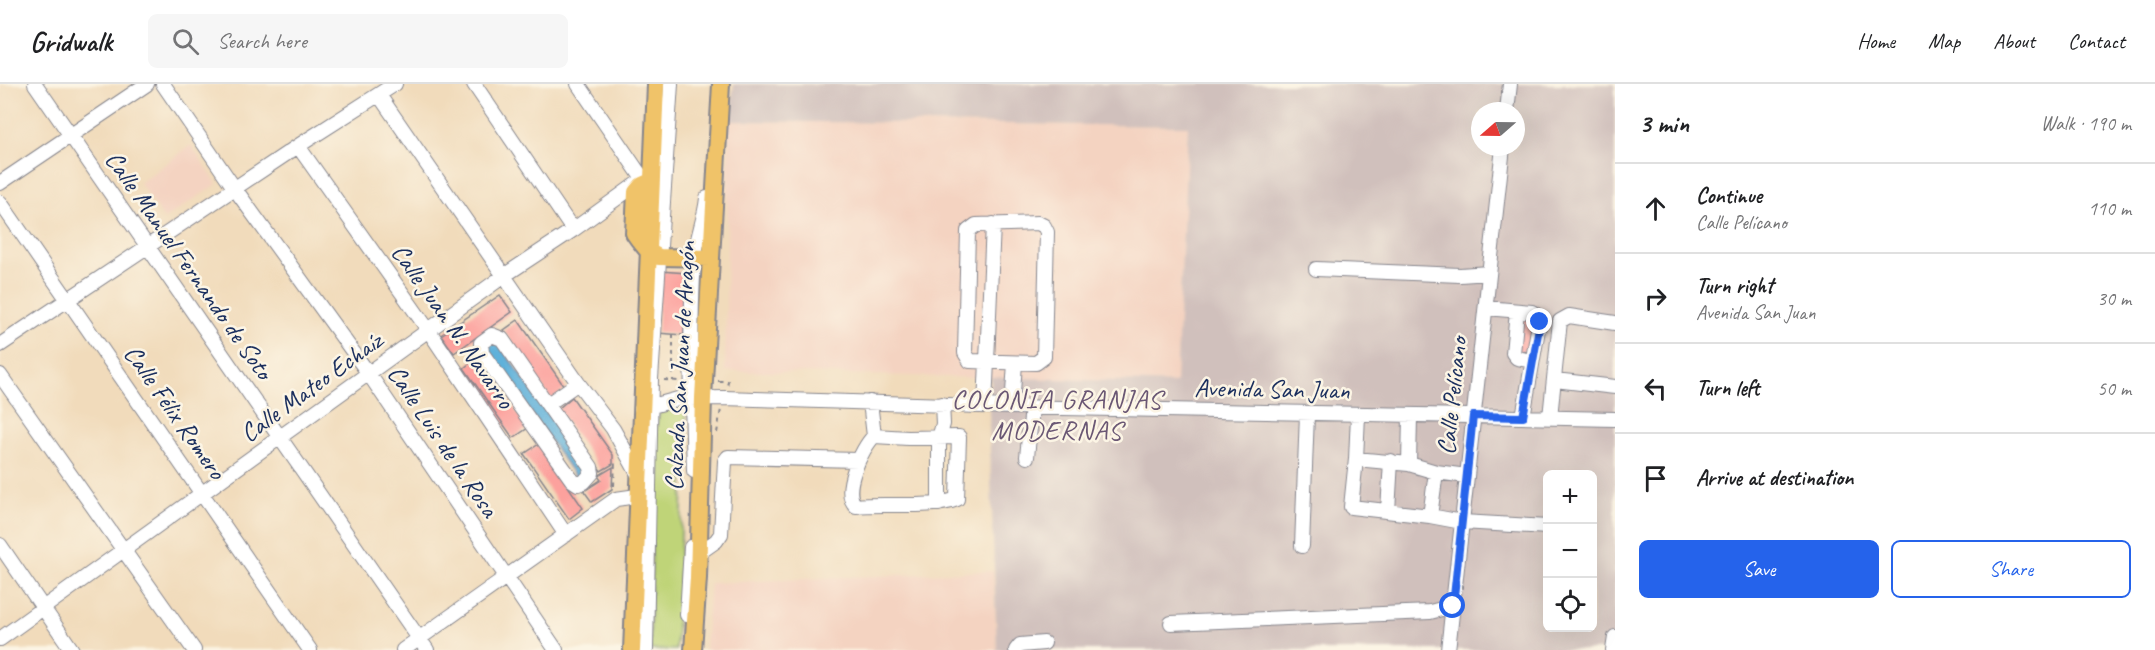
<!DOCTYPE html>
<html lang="en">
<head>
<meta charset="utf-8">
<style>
  body { margin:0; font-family:Caveat,sans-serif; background:#f6f6f6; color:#202124 }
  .controls { position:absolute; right:18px; bottom:18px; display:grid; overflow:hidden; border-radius:9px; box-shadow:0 6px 24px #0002 }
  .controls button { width:54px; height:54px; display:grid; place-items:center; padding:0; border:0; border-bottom:2px solid #e0e0e0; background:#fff; color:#202124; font:30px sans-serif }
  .compass { position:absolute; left:1471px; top:18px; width:54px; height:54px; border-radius:50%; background:#fff; box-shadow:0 6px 24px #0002; rotate:250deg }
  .stop { position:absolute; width:18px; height:18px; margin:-14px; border:4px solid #2563eb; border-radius:50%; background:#fff }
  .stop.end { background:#2563eb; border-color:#fff; box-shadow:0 2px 6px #0008 }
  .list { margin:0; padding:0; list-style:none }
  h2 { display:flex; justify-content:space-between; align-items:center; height:78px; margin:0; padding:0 24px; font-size:26px }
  h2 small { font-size:20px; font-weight:400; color:#757577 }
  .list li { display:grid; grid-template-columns:39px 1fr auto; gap:18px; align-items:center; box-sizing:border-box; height:90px; padding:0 24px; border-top:2px solid #e0e0e0 }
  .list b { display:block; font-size:22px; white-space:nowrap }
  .list p { margin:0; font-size:20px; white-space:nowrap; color:#757577 }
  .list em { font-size:20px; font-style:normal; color:#757577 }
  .actions { display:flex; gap:12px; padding:18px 24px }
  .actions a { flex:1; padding:14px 0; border:2px solid #2563eb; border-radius:9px; text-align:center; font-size:21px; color:#2563eb }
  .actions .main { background:#2563eb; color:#fff }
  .icon { flex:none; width:33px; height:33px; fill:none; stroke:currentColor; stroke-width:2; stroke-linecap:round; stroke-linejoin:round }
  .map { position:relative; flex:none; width:1615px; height:566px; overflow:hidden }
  header { display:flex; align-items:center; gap:36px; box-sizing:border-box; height:84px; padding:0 30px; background:#fff; border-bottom:2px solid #e0e0e0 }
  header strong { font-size:28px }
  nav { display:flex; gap:33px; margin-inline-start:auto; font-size:21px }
  .search { width:420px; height:54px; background:#f6f6f6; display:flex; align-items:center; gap:15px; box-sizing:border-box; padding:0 21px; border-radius:9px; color:#757577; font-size:22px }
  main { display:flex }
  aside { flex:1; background:#fff }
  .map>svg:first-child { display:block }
</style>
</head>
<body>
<header>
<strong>Gridwalk</strong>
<div class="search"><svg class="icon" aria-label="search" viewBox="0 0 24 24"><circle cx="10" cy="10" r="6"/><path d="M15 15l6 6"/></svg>Search here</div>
<nav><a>Home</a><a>Map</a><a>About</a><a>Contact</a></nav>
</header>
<main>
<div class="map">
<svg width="1615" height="566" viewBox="0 0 1615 566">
  <rect width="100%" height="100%" fill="#fcf5e5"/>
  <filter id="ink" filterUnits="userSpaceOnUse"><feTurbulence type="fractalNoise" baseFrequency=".0167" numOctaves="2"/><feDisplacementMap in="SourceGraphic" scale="12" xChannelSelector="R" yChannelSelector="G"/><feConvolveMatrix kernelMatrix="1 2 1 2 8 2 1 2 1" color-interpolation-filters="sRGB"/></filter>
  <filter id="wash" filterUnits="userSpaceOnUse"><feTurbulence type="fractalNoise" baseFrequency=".008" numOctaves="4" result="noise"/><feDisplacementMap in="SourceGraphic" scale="24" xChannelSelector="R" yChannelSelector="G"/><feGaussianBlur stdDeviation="1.35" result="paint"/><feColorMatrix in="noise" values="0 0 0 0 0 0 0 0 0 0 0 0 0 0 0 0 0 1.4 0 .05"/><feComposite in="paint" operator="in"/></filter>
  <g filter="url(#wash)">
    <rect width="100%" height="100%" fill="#f1dbbb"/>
    <!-- built -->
    <path fill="#f4d3c1" d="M729,37L1188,42L1176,299L725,287Z
      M191,61L217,100L164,135L140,99Z
      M993,487L997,566H705L710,499Z"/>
    <!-- industrial -->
    <path fill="#d0c0bc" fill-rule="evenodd" d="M734,0H1615V566H997L989,342L991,293L1176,299L1188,42L729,37ZM1480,27H1516V63H1480ZM1548,390H1592V544H1548Z"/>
    <!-- green -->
    <path fill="#bfd478" stroke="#6d826b" stroke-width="1.5" d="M682,318L686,333L676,566H650L654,347L661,325Z"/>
    <!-- water -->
    <path fill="#5fb1da" stroke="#3d709c" stroke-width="1.5" d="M496,256L589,387L578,396L485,264Z"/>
    <g id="blocks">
      <!-- building -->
      <path fill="#fca19d" d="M660,187L687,189L684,251L657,249Z
        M500,211L512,228L454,269L441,251Z
        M1521,230L1536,232L1531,269L1515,266Z
        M518,236L566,305L551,316L504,246Z
        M478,273L528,344L513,354L464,284Z
        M572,313L613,371V380L601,387L558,325Z
        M539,360L583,424L569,435L524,370Z
        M613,383L612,405L592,418L584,407L601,396L598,392Z"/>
    </g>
  </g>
  <g filter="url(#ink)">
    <use href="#blocks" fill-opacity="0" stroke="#86858c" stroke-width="1.5"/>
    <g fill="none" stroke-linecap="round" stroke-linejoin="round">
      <!-- minor casing -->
      <g stroke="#86858c" stroke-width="16">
        <path id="minor" d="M35,0L427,566
          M163,0L235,105L369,290L556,566
          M474,0L573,146
          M578,0L643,95
          M379,11L578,299L613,345L638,390
          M1507,27L1510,0
          M298,62L429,247L566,451
          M0,99L147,0
          M0,118L310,566
          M1038,139L1044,142L1047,148L1044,273L1036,279L970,277L965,269L968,147L976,141Z
          M1316,185L1460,191L1489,189
          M1486,224L1532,228L1540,234L1523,333
          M1517,227L1513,269L1517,274L1532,277
          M492,251L502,255L591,383L592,389L584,398L578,400L572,396L482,269L481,259Z
          M0,261L298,62L395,0
          M0,291L194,566
          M1555,296L1615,303
          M870,318L874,352C862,364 840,408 856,422C885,419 933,425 957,415L959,353L908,354L874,352
          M548,320L578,299
          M985,322L993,140
          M1012,323L1015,279
          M641,325L678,315L724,314L1012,323L1615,335
          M1358,331L1356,375L1351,423L1430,432L1462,438L1548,443
          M1550,333L1560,237L1569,232L1615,239
          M1027,373L1032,323
          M1356,375L1409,380L1436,388L1467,392
          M1409,380L1410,332
          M694,387C692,317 689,246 694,177C696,155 705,135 707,114
          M939,420V354L943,340L942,320
          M1388,427L1391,377
          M1430,432L1436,388
          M0,461L72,566
          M1302,462L1307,330
          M699,469L716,457L721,450L725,377L728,373L858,376
          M687,531L691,463
          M1171,539L1430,528L1453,522
          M0,555L505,191L573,146L642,96
          M403,566L616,415L637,412
          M646,566L651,295L671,0
          M1016,566L1020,561L1044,559
          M1448,566L1503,63
          M1613,566L1615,553"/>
      </g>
      <!-- major casing -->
      <g stroke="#86858c" stroke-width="20">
        <path id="major" d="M651,97L642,101L636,108L634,149L639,156L648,167L659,173L710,174
          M632,566L656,0
          M693,566L698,494L703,314L721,0"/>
      </g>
      <!-- path -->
      <path stroke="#86858c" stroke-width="2" stroke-dasharray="4.5 4.5" stroke-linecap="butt" d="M673,250V297
        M664,296L679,297
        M718,297H728L727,302
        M717,349L721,325
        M614,402L615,375"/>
      <!-- minor -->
      <use href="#minor" stroke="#fff" stroke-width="14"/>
      <!-- major -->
      <use href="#major" stroke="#f0c369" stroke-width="16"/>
    </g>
  </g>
  <g fill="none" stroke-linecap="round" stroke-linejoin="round" filter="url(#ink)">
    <!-- route -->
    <path stroke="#2563eb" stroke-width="8" d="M1453,522L1473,332L1523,333L1540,238"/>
  </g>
  <g text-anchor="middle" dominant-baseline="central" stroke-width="5" stroke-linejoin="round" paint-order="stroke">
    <!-- street labels -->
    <g font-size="26" fill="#1b2f5e" stroke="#fcf5e5">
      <text transform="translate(189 181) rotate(55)">Calle Manuel Fernando de Soto</text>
      <text transform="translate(453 242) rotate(55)">Calle Juan N. Navarro</text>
      <text transform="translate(680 282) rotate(-87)">Calzada San Juan de Aragón</text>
      <text transform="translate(311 303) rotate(-36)">Calle Mateo Echaíz</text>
      <text transform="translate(1272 305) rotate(1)">Avenida San Juan</text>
      <text transform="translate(1452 312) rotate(-84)">Calle Pelícano</text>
      <text transform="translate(175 328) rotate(55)">Calle Félix Romero</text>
      <text transform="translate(443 357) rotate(56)">Calle Luis de la Rosa</text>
    </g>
    <!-- neighbourhood labels -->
    <g font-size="27" letter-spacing="1.5" fill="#6a5774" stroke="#fcf5e5">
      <text x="1057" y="315">COLONIA GRANJAS<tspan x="1057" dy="31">MODERNAS</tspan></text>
    </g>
  </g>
</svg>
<div class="controls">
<button>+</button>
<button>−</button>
<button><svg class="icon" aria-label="locate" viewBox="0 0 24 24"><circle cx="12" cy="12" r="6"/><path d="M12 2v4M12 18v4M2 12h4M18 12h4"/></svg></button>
</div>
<svg class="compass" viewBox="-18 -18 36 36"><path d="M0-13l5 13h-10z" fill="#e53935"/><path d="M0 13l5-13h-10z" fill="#757577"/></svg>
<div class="stop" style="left:1453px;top:522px"></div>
<div class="stop end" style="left:1540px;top:238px"></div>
</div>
<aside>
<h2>3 min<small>Walk · 190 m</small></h2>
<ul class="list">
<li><svg class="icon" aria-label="ahead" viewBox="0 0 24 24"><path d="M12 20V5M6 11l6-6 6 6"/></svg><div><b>Continue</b><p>Calle Pelícano</p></div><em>110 m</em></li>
<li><svg class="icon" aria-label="right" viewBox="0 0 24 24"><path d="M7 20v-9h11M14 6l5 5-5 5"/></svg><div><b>Turn right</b><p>Avenida San Juan</p></div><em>30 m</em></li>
<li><svg class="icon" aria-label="left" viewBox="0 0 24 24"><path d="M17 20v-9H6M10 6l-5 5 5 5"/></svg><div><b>Turn left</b></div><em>50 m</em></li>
<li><svg class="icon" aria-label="arrive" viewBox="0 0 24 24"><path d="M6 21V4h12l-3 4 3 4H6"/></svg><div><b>Arrive at destination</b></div></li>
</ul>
<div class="actions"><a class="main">Save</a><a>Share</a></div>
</aside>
</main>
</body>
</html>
